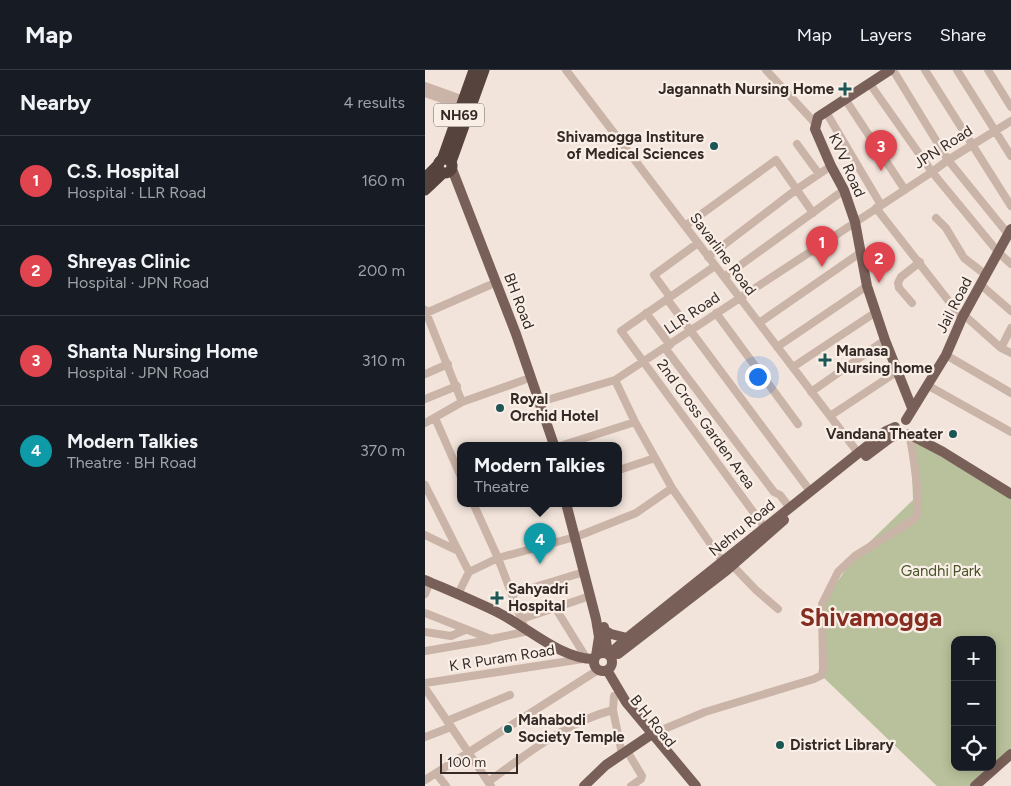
<!DOCTYPE html>
<html lang="en">
<head>
<meta charset="utf-8">
<style>
  body { margin:0; font-family:Figtree,sans-serif; background:#242831; color:#f1f3f6 }
  .controls { position:absolute; right:15px; bottom:15px; display:grid; overflow:hidden; border-radius:10px; box-shadow:0 2px 12px #0003 }
  .controls button { width:45px; height:45px; display:grid; place-items:center; padding:0; border:0; border-bottom:1px solid #363941; background:#171b24; color:#f1f3f6; font:25px sans-serif }
  .scale { position:absolute; left:15px; bottom:12px; width:78px; box-sizing:border-box; padding-left:5px; border:2px solid #362a27; border-top:0; font-size:14px; line-height:18px; white-space:nowrap; color:#362a27; -webkit-text-stroke:4px #f9efe7; paint-order:stroke }
  .you { position:absolute; left:332px; top:306px; width:18px; height:18px; margin:-12px; border:4px solid #fff; border-radius:50%; background:#1a73e8; box-shadow:0 0 0 8px #1a73e833 }
  .badge { display:grid; place-items:center; width:32px; height:32px; border-radius:50%; background:#92adae; color:#fff; font-size:16px; font-weight:700 }
  .pin { position:absolute; translate:-50% -41px; filter:drop-shadow(0 1px 2px #0008) }
  .pin::after { content:''; position:absolute; top:26px; width:18px; height:15px; background:inherit; clip-path:polygon(0 0,100% 0,50% 100%) }
  .popup { position:absolute; left:32px; top:372px; width:165px; height:65px; box-sizing:border-box; display:grid; place-content:center; border-radius:10px; background:#171b24; filter:drop-shadow(0 1px 4px #0005); font-size:16px; white-space:nowrap; color:#9ea1a6 }
  .popup b { font-size:19px; color:#f1f3f6 }
  .popup::after { content:''; position:absolute; left:50%; top:100%; margin-left:-10px; border:10px solid transparent; border-top-color:#171b24 }
  .list { margin:0; padding:0; list-style:none }
  h2 { display:flex; justify-content:space-between; align-items:center; height:65px; margin:0; padding:0 20px; font-size:21px }
  h2 small { font-size:16px; font-weight:400; color:#9ea1a6 }
  .list li { display:grid; grid-template-columns:32px 1fr auto; gap:15px; align-items:center; box-sizing:border-box; height:90px; padding:0 20px; border-top:1px solid #363941 }
  .list b { display:block; font-size:19px; white-space:nowrap }
  .list p { margin:0; font-size:16px; white-space:nowrap; color:#9ea1a6 }
  .list em { font-size:16px; font-style:normal; color:#9ea1a6 }
  .icon { flex:none; width:28px; height:28px; fill:none; stroke:currentColor; stroke-width:2; stroke-linecap:round; stroke-linejoin:round }
  .map { position:relative; flex:none; width:586px; height:716px; overflow:hidden }
  header { display:flex; align-items:center; gap:30px; box-sizing:border-box; height:70px; padding:0 25px; background:#171b24; border-bottom:1px solid #363941 }
  header strong { font-size:24px }
  nav { display:flex; gap:28px; margin-inline-start:auto; font-size:18px }
  main { display:flex }
  aside { flex:1; background:#171b24 }
  .map>svg:first-child { display:block }
</style>
</head>
<body>
<header>
<strong>Map</strong>
<nav><a>Map</a><a>Layers</a><a>Share</a></nav>
</header>
<main>
<aside>
<h2>Nearby<small>4 results</small></h2>
<ul class="list">
<li><span class="badge" style="background:#e0444e">1</span><div><b>C.S. Hospital</b><p>Hospital · LLR Road</p></div><em>160 m</em></li>
<li><span class="badge" style="background:#e0444e">2</span><div><b>Shreyas Clinic</b><p>Hospital · JPN Road</p></div><em>200 m</em></li>
<li><span class="badge" style="background:#e0444e">3</span><div><b>Shanta Nursing Home</b><p>Hospital · JPN Road</p></div><em>310 m</em></li>
<li><span class="badge" style="background:#0f9aa8">4</span><div><b>Modern Talkies</b><p>Theatre · BH Road</p></div><em>370 m</em></li>
</ul>
</aside>
<div class="map">
<svg width="586" height="716" viewBox="0 0 586 716">
  <rect width="100%" height="100%" fill="#f2e4db"/>
  <!-- green -->
  <path fill="#b8c19b" fill-rule="evenodd" d="M486,370L586,426V683L549,716H512L398,607L397,534L430,486L488,430ZM530,570H567V697H530Z"/>
  <g fill="none" stroke-linecap="round" stroke-linejoin="round">
    <!-- minor -->
    <path stroke="#cab3a7" stroke-width="8" d="M141,0L434,384
      M341,0L390,53
      M468,0L523,90L583,164
      M500,0L586,136
      M532,0L586,86
      M563,0L586,37
      M445,14L507,102L573,182L586,194
      M0,16L39,30
      M0,23L37,36
      M420,29L480,120
      M401,42L456,135
      M372,74L394,104
      M451,138L537,248
      M511,148L521,158L539,188L561,205
      M260,156L351,90L388,143
      M283,187L372,119L406,96
      M290,196L196,261L340,458
      M299,207L419,120
      M556,215L586,241
      M245,227L229,205L273,173
      M242,229L385,421
      M487,233L474,218L473,213L476,207L495,192
      M0,240L37,332
      M1,243L65,215
      M221,243L245,275
      M291,243L373,354
      M539,245L576,278L586,283
      M334,253L435,183
      M352,277L442,216
      M240,278L349,422L355,425L365,438
      M576,278L586,258
      M521,285L586,323
      M368,297L451,242
      M0,304L23,294
      M190,310L210,352L247,418L298,492
      M502,315L586,362
      M386,322L460,270
      M0,329L32,316
      M108,334L190,310L507,102L523,90L586,51
      M405,346L473,301
      M10,348L36,407
      M0,353L37,332L99,310
      M138,375L210,352
      M194,400L230,388
      M0,415L44,502
      M48,433L73,488L100,559
      M0,465L31,480
      M156,465L211,443L247,418
      M307,495L331,520L353,539
      M0,524L5,512
      M33,524L44,502L73,488L150,467
      M87,524L159,502
      M131,539L162,589
      M0,543L66,569L104,561
      M97,549L165,526
      M0,562L26,566L40,560
      M0,581L64,570
      M0,613L158,589
      M0,618L66,716
      M189,626L188,640L197,684
      M22,651L85,625
      M227,664L280,642L389,609L397,605L398,599L397,534L413,502L430,486L488,450C489,448 492,446 492,444C496,434 487,376 484,364
      M0,667L26,657
      M202,681L217,706L216,709L206,716
      M11,703L21,716
      M0,710L173,600
      M63,712C102,684 141,652 188,640"/>
    <!-- major -->
    <path stroke="#785f58" stroke-width="10" d="M465,0L393,47L390,59L406,96L419,120L430,152L442,216L460,270L487,338
      M27,99L91,264L129,375
      M481,350L521,285L537,248L586,159
      M484,364L518,382L586,424
      M441,386L465,368L474,364
      M141,433L171,549L174,567L171,586
      M0,510C23,520 47,530 70,541C100,555 135,589 169,589
      M179,557L183,584
      M179,560L186,564L202,568
      M169 592a9 9 0 1 1 18 0a9 9 0 1 1-18 0Z
      M193,584L302,500L359,450
      M184,585L202,568L461,361L470,357
      M182,600L201,632L271,716
      M159,716L181,695L227,664
      M550,716L586,684"/>
    <!-- highway -->
    <path stroke="#57433e" stroke-width="11" d="M13 96a7 7 0 1 1 14 0a7 7 0 1 1-14 0Z
      M17,90L49,0
      M26,92L59,0
      M0,108L14,94
      M0,120L18,103"/>
  </g>
  <!-- markers -->
  <g fill="#1d5755" stroke="#f9efe7" stroke-width="2">
    <path d="M417.5 11.5h5v5h5v5h-5v5h-5v-5h-5v-5h5z"/>
    <circle cx="289" cy="76" r="5"/>
    <path d="M397.5 282.5h5v5h5v5h-5v5h-5v-5h-5v-5h5z"/>
    <circle cx="75" cy="338" r="5"/>
    <circle cx="528" cy="364" r="5"/>
    <path d="M69.5 520.5h5v5h5v5h-5v5h-5v-5h-5v-5h5z"/>
    <circle cx="83" cy="659" r="5"/>
    <circle cx="355" cy="675" r="5"/>
  </g>
  <g text-anchor="middle" dominant-baseline="central" stroke-width="4.5" stroke-linejoin="round" paint-order="stroke">
    <!-- shield labels -->
    <rect fill="#f9efe7" stroke="#706561" stroke-width="1" x="9" y="33.5" width="50" height="23" rx="4"/>
    <g font-size="14" font-weight="bold" fill="#362a27">
      <text x="34" y="45">NH69</text>
    </g>
    <!-- poi labels -->
    <g font-size="15" font-weight="bold" fill="#362a27" stroke="#f9efe7" text-anchor="start">
      <text x="409" y="19" text-anchor="end">Jagannath Nursing Home</text>
      <text x="279" y="67" text-anchor="end">Shivamogga Institure<tspan x="279" dy="17">of Medical Sciences</tspan></text>
      <text x="411" y="281">Manasa<tspan x="411" dy="17">Nursing home</tspan></text>
      <text x="85" y="329">Royal<tspan x="85" dy="17">Orchid Hotel</tspan></text>
      <text x="518" y="364" text-anchor="end">Vandana Theater</text>
      <text x="83" y="519">Sahyadri<tspan x="83" dy="17">Hospital</tspan></text>
      <text x="93" y="650">Mahabodi<tspan x="93" dy="17">Society Temple</tspan></text>
      <text x="365" y="675">District Library</text>
    </g>
    <!-- street labels -->
    <g font-size="15" fill="#362a27" stroke="#f9efe7">
      <text transform="translate(518 77) rotate(-33)">JPN Road</text>
      <text transform="translate(422 95) rotate(66)">KVV Road</text>
      <text transform="translate(298 184) rotate(53)">Savarline Road</text>
      <text transform="translate(94 231) rotate(69)">BH Road</text>
      <text transform="translate(529 235) rotate(-63)">Jail Road</text>
      <text transform="translate(267 243) rotate(-34)">LLR Road</text>
      <text transform="translate(281 354) rotate(54)">2nd Cross Garden Area</text>
      <text transform="translate(317 458) rotate(-39)">Nehru Road</text>
      <text transform="translate(77 588) rotate(-9)">K R Puram Road</text>
      <text transform="translate(228 651) rotate(51)">B H Road</text>
    </g>
    <!-- park labels -->
    <g font-size="15" fill="#4a542b" stroke="#f9efe7">
      <text x="516" y="501">Gandhi Park</text>
    </g>
    <!-- town labels -->
    <g font-size="25" font-weight="bold" fill="#852d20" stroke="#f9efe7">
      <text x="446" y="547">Shivamogga</text>
    </g>
  </g>
</svg>
<div class="controls">
<button>+</button>
<button>−</button>
<button><svg class="icon" aria-label="locate" viewBox="0 0 24 24"><circle cx="12" cy="12" r="6"/><path d="M12 2v4M12 18v4M2 12h4M18 12h4"/></svg></button>
</div>
<div class="scale">100 m</div>
<div class="you"></div>
<div class="pin badge" style="left:397px;top:197px;background:#e0444e">1</div>
<div class="pin badge" style="left:454px;top:213px;background:#e0444e">2</div>
<div class="pin badge" style="left:456px;top:101px;background:#e0444e">3</div>
<div class="pin badge" style="left:115px;top:494px;background:#0f9aa8">4</div>
<div class="popup"><b>Modern Talkies</b>Theatre</div>
</div>
</main>
</body>
</html>
